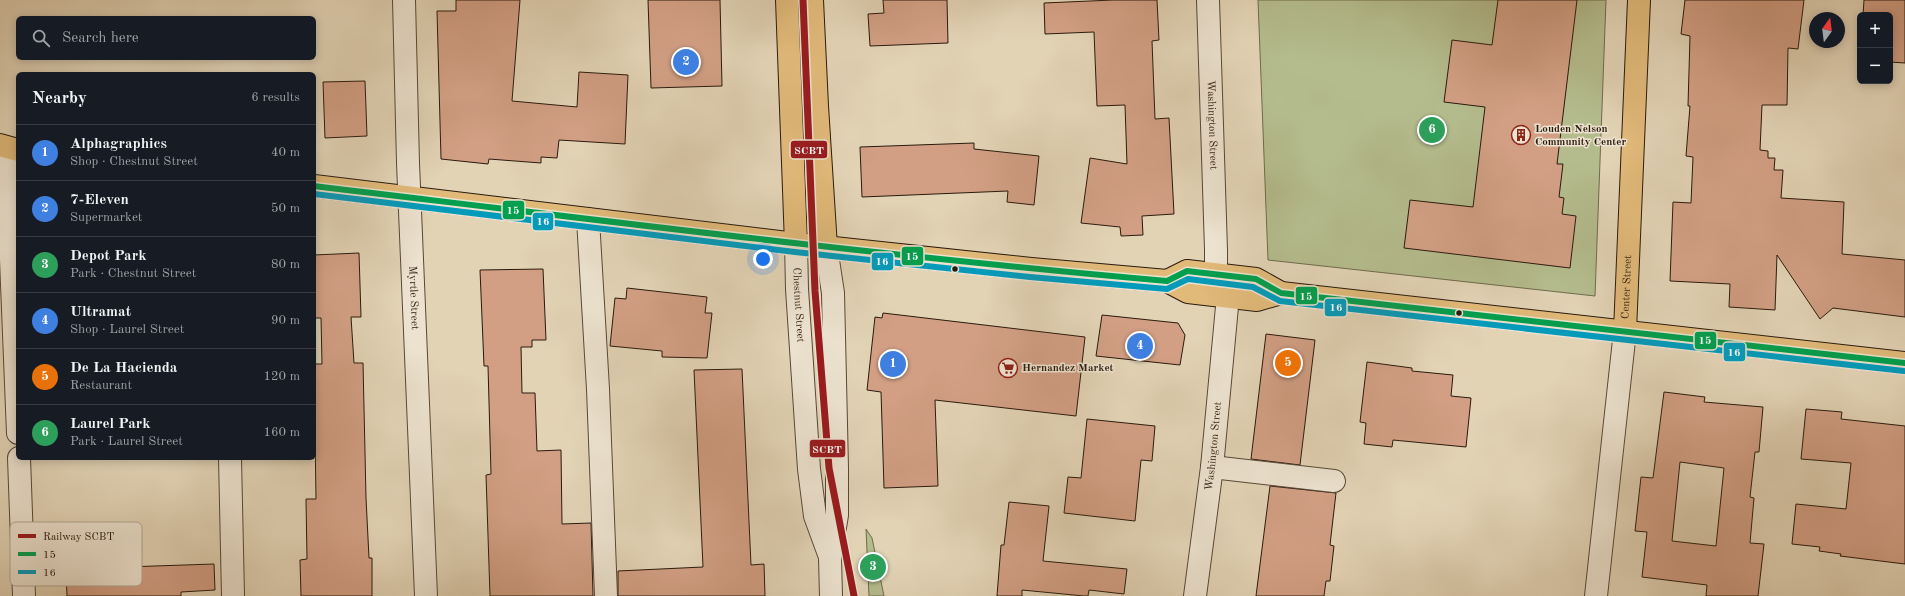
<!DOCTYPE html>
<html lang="en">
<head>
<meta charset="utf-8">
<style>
  body { margin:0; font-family:"Old Standard TT",serif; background:#242831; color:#f1f3f6 }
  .controls { position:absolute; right:12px; top:12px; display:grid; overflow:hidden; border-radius:6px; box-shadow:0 2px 10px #0003 }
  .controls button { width:36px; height:36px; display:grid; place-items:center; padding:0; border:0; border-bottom:1px solid #363941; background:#171b24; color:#f1f3f6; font:20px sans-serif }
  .compass { position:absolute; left:1809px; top:12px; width:36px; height:36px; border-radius:50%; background:#171b24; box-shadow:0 2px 10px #0003; rotate:14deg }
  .you { position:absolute; left:763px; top:259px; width:14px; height:14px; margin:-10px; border:3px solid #fff; border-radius:50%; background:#1a73e8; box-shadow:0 0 0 6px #1a73e833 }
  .badge { display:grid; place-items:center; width:26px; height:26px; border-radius:50%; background:#b45309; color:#fff; font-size:13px; font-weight:700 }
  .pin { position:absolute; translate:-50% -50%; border:2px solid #fff; box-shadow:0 1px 4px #0006 }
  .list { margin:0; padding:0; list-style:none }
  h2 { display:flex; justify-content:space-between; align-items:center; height:52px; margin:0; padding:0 16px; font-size:17px }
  h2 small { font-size:13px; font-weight:400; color:#9ea1a6 }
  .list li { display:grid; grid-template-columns:26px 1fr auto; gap:12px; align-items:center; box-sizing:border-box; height:56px; padding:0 16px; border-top:1px solid #363941 }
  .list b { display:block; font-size:15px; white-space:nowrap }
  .list p { margin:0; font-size:13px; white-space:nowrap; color:#9ea1a6 }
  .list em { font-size:13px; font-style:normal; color:#9ea1a6 }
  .icon { flex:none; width:22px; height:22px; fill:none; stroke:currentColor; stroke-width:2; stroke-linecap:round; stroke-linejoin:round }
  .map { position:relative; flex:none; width:1905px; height:596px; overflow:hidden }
  .search { position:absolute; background:#171b24; box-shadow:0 2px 10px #0003; left:16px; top:16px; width:300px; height:44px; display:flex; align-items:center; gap:10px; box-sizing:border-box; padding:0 14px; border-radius:6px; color:#9ea1a6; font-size:15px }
  .panel { position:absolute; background:#171b24; box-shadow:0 2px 10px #0003; left:16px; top:72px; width:300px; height:388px; border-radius:6px }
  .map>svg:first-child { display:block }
</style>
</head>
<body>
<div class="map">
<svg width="1905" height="596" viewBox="0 0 1905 596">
  <rect width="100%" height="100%" fill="#e2d3b5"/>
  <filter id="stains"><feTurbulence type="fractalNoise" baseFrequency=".005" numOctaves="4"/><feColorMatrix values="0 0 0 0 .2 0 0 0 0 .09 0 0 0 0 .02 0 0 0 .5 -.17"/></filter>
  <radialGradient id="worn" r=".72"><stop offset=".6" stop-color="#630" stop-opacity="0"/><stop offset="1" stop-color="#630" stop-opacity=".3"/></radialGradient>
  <!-- green -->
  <path fill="#b4bc8d" stroke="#6f6b4d" d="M1258,0H1606L1595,296L1268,260Z
    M866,529L872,538L884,596H869Z"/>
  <!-- building -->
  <path fill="#d29f84" stroke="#2a1a0d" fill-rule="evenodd" d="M456,0H520L512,101L577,107L579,72L628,75L625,144L559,140L557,158L541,157V163L489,159L488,164L441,159L437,11H456Z
    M648,0H720L722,86L651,88Z
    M883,0H947L948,43L870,46L868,14L884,13Z
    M1113,0H1157L1159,40L1152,41L1155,119L1169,118L1174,214L1142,216L1143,235L1121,236L1120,227L1081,223L1090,158L1127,164L1125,105L1097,106L1094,32L1045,34L1044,3Z
    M1498,0H1577L1557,164H1563L1559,197L1564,198L1562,214L1576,216L1570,268L1404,248L1410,200L1473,207L1485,107L1444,102L1452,40L1492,45Z
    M1685,0H1804L1798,49L1788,48L1787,105H1762L1760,150L1768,151V158H1775L1774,170H1783L1781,198L1844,202L1842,254L1905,260V317L1833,308L1820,319L1777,255L1775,310L1729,307L1730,284L1670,281L1673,202L1691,203L1693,157L1686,156L1690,106H1688L1690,36L1681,34Z
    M1864,0H1905V63L1890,62V15H1863Z
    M365,81L367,136L325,138L323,82Z
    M974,143V149L1039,156L1034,205L1007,202L1008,191L862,197L860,147Z
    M359,253L361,317H351L354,363H363L366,498L369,558H372V596H301L300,560L307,559L306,499H316L314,364H322L321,318H314V255Z
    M543,269L546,340H532V347H521L522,393H535L537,451L561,450L562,524L591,523L593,596H490L486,475L491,474L488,366H484L480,270Z
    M627,288L707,297L705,313H712L707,358L662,357V351L610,346L615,298L626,299Z
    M883,313L1085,337L1076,416L935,400L938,486L884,488L881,392L867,390L875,317L882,318Z
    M1102,315L1178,323L1185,335L1180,365L1096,356Z
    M1266,334L1315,340L1300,465L1251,459Z
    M1367,362L1412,368V371L1453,375L1451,396L1471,398L1466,447L1393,440L1392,447L1364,444L1366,423L1360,422Z
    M742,369L751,565L764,564L765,596H618V571L703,567L694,370Z
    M1664,392L1705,397L1704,402L1763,407L1759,452H1755L1750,497L1754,498L1750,543L1764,544L1758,596H1706L1707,585L1642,577L1647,532L1635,531L1641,477L1653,478ZM1680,462L1724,468L1716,546L1672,541Z
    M1806,409L1842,412L1841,419L1905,426V564L1840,556L1841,554L1819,551L1820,547L1792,544L1796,504L1846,509L1851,463L1801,459Z
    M1087,419L1155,426L1152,461L1141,460L1135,521L1064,513L1068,477L1081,478Z
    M1270,486L1336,493L1330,545L1334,546L1330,581H1326L1324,596H1256Z
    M1009,502L1049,506L1043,561L1127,569L1124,594L1089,590L1088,596H1084L1022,590V596H997L1001,545H1004Z
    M214,564L215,590L181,592V596H67L66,569Z"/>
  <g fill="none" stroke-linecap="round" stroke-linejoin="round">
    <!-- minor casing -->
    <g stroke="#584837" stroke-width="24">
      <g id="minor">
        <path id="s1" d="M404,0L408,163L426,596"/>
        <path id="s2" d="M1208,0L1216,250V275"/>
        <path d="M8,149V185L18,433"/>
        <path d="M588,219L598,389L606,596"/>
        <path id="s3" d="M796,244L797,289L809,469L815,516L830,557"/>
        <path d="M826,247L833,293L837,468V515L830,558L831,596"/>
        <path d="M19,458L24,596"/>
        <path d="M230,458L233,596"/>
        <path d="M1212,467L1334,481"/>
        <path id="s4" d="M1195,596L1212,467L1228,296"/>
        <path d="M1596,596L1625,331"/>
      </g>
    </g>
    <!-- major casing -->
    <g stroke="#2a1a0d" stroke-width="24">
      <g id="major">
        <path d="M787,0L796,244"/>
        <path d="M812,0L817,106L826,247"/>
        <path d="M0,145L18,150"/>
        <path d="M314,186L796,244L1031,269L1167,281L1188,292L1257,300L1281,293L1905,363"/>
        <path d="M1167,281L1187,271L1256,279L1281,293"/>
        <path id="s5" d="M1625,331L1639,0"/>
      </g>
    </g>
    <!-- minor -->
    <use href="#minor" stroke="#ece2cf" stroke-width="22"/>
    <!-- major -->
    <use href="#major" stroke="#e1ba7a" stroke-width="22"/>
    <!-- bus-1 casing -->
    <g stroke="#ece2cf" stroke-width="9">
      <path id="bus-1" d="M314,186C598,220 882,256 1167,281L1187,271L1256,279L1281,293L1905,363"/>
    </g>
    <!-- bus-2 casing -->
    <g stroke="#ece2cf" stroke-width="9">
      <path id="bus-2" d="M314,194L795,252L1030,277L1167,289L1188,279L1253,287L1280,301L1904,371"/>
    </g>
    <!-- bus-1 -->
    <use href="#bus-1" stroke="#029f4e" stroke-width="6"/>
    <!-- bus-2 -->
    <use href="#bus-2" stroke="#049bbb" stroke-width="6"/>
    <!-- rail-1 casing -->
    <g stroke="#ece2cf" stroke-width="10">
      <path id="rail-1" d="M803,0L815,291L829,468L854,596"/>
    </g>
    <!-- rail-1 -->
    <use href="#rail-1" stroke="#991b1e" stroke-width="7"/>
  </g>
  <!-- icons -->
  <defs>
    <g id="building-ring" transform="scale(1)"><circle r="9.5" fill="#ece2cf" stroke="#8f2418" stroke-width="1.5"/><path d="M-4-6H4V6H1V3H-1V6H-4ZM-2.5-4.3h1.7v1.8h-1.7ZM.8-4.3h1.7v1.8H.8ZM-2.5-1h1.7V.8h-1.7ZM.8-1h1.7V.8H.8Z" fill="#8f2418"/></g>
    <g id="supermarket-ring" transform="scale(1)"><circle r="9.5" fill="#ece2cf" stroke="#8f2418" stroke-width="1.5"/><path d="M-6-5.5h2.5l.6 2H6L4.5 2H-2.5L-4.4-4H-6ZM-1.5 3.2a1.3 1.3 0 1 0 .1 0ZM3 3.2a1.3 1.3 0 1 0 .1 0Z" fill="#8f2418"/></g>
  </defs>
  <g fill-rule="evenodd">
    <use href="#building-ring" x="1521" y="135"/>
    <use href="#supermarket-ring" x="1008" y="368"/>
  </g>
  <!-- markers -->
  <g fill="#2a1a0d" stroke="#ece2cf" stroke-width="1.5">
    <circle cx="955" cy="269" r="3.5"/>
    <circle cx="1459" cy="313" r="3.5"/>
  </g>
  <g text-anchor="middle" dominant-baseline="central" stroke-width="3" stroke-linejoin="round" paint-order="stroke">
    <!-- street labels -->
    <g font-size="11" fill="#2a1a0d" stroke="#ece2cf">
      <text stroke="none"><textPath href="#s2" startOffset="125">Washington Street</textPath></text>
      <text stroke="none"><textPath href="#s5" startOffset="44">Center Street</textPath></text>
      <text stroke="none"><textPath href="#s1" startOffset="298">Myrtle Street</textPath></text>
      <text stroke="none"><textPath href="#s3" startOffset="61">Chestnut Street</textPath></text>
      <text stroke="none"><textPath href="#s4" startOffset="151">Washington Street</textPath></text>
    </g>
    <!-- poi labels -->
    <g font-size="11" font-weight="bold" fill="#2a1a0d" stroke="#ece2cf" text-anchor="start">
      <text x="1535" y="129">Louden Nelson<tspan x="1535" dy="13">Community Center</tspan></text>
      <text x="1022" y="368">Hernandez Market</text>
    </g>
  </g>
  <!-- legend -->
  <rect x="10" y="522" width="132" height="64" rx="6" fill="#ece2cf" stroke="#b2a695" stroke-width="1"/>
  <rect x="18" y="534" width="18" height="4" fill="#991b1e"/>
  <rect x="18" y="552" width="18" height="4" fill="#029f4e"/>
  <rect x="18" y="570" width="18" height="4" fill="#049bbb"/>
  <g font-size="11" fill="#2a1a0d">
    <text x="43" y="540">Railway SCBT</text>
    <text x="43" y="558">15</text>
    <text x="43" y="576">16</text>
  </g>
  <g stroke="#ece2cf" stroke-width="1.5">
    <rect x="790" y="140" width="38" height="19" rx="4" fill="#991b1e"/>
    <rect x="502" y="200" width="23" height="20" rx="4" fill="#029f4e"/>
    <rect x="532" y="212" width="22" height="19" rx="4" fill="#049bbb"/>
    <rect x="901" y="246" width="23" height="20" rx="4" fill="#029f4e"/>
    <rect x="871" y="252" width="23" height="19" rx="4" fill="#049bbb"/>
    <rect x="1295" y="286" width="23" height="19" rx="4" fill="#029f4e"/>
    <rect x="1324" y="298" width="23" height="19" rx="4" fill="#049bbb"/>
    <rect x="1694" y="331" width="23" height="19" rx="4" fill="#029f4e"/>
    <rect x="1723" y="342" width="23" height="20" rx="4" fill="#049bbb"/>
    <rect x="809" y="439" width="37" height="19" rx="4" fill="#991b1e"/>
  </g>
  <g font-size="11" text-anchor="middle" font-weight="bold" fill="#fff">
    <text x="809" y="154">SCBT</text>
    <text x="513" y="214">15</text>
    <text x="543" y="225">16</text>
    <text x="912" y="260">15</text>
    <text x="882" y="265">16</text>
    <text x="1306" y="300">15</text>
    <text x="1336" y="311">16</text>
    <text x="1705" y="344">15</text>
    <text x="1734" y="356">16</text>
    <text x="827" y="453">SCBT</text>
  </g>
  <rect width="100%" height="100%" filter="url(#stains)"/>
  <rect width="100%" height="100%" fill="url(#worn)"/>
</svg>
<div class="controls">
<button>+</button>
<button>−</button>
</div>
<svg class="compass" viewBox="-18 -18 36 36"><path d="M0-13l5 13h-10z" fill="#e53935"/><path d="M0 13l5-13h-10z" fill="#9ea1a6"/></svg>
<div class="you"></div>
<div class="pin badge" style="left:893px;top:364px;background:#3f7fe0">1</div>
<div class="pin badge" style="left:686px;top:62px;background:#3f7fe0">2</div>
<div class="pin badge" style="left:873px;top:567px;background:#2e9e5b">3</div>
<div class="pin badge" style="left:1140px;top:346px;background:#3f7fe0">4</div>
<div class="pin badge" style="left:1288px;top:363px;background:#e8710a">5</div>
<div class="pin badge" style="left:1432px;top:130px;background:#2e9e5b">6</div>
<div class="search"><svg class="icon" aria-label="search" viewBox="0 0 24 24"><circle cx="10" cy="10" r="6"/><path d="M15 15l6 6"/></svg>Search here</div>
<section class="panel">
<h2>Nearby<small>6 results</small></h2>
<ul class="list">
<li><span class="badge" style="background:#3f7fe0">1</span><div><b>Alphagraphics</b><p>Shop · Chestnut Street</p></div><em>40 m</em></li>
<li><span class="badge" style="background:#3f7fe0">2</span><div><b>7-Eleven</b><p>Supermarket</p></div><em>50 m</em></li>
<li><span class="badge" style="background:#2e9e5b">3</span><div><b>Depot Park</b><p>Park · Chestnut Street</p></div><em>80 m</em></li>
<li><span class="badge" style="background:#3f7fe0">4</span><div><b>Ultramat</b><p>Shop · Laurel Street</p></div><em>90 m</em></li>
<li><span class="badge" style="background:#e8710a">5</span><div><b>De La Hacienda</b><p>Restaurant</p></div><em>120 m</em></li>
<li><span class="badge" style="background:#2e9e5b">6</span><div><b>Laurel Park</b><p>Park · Laurel Street</p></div><em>160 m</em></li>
</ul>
</section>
</div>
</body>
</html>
